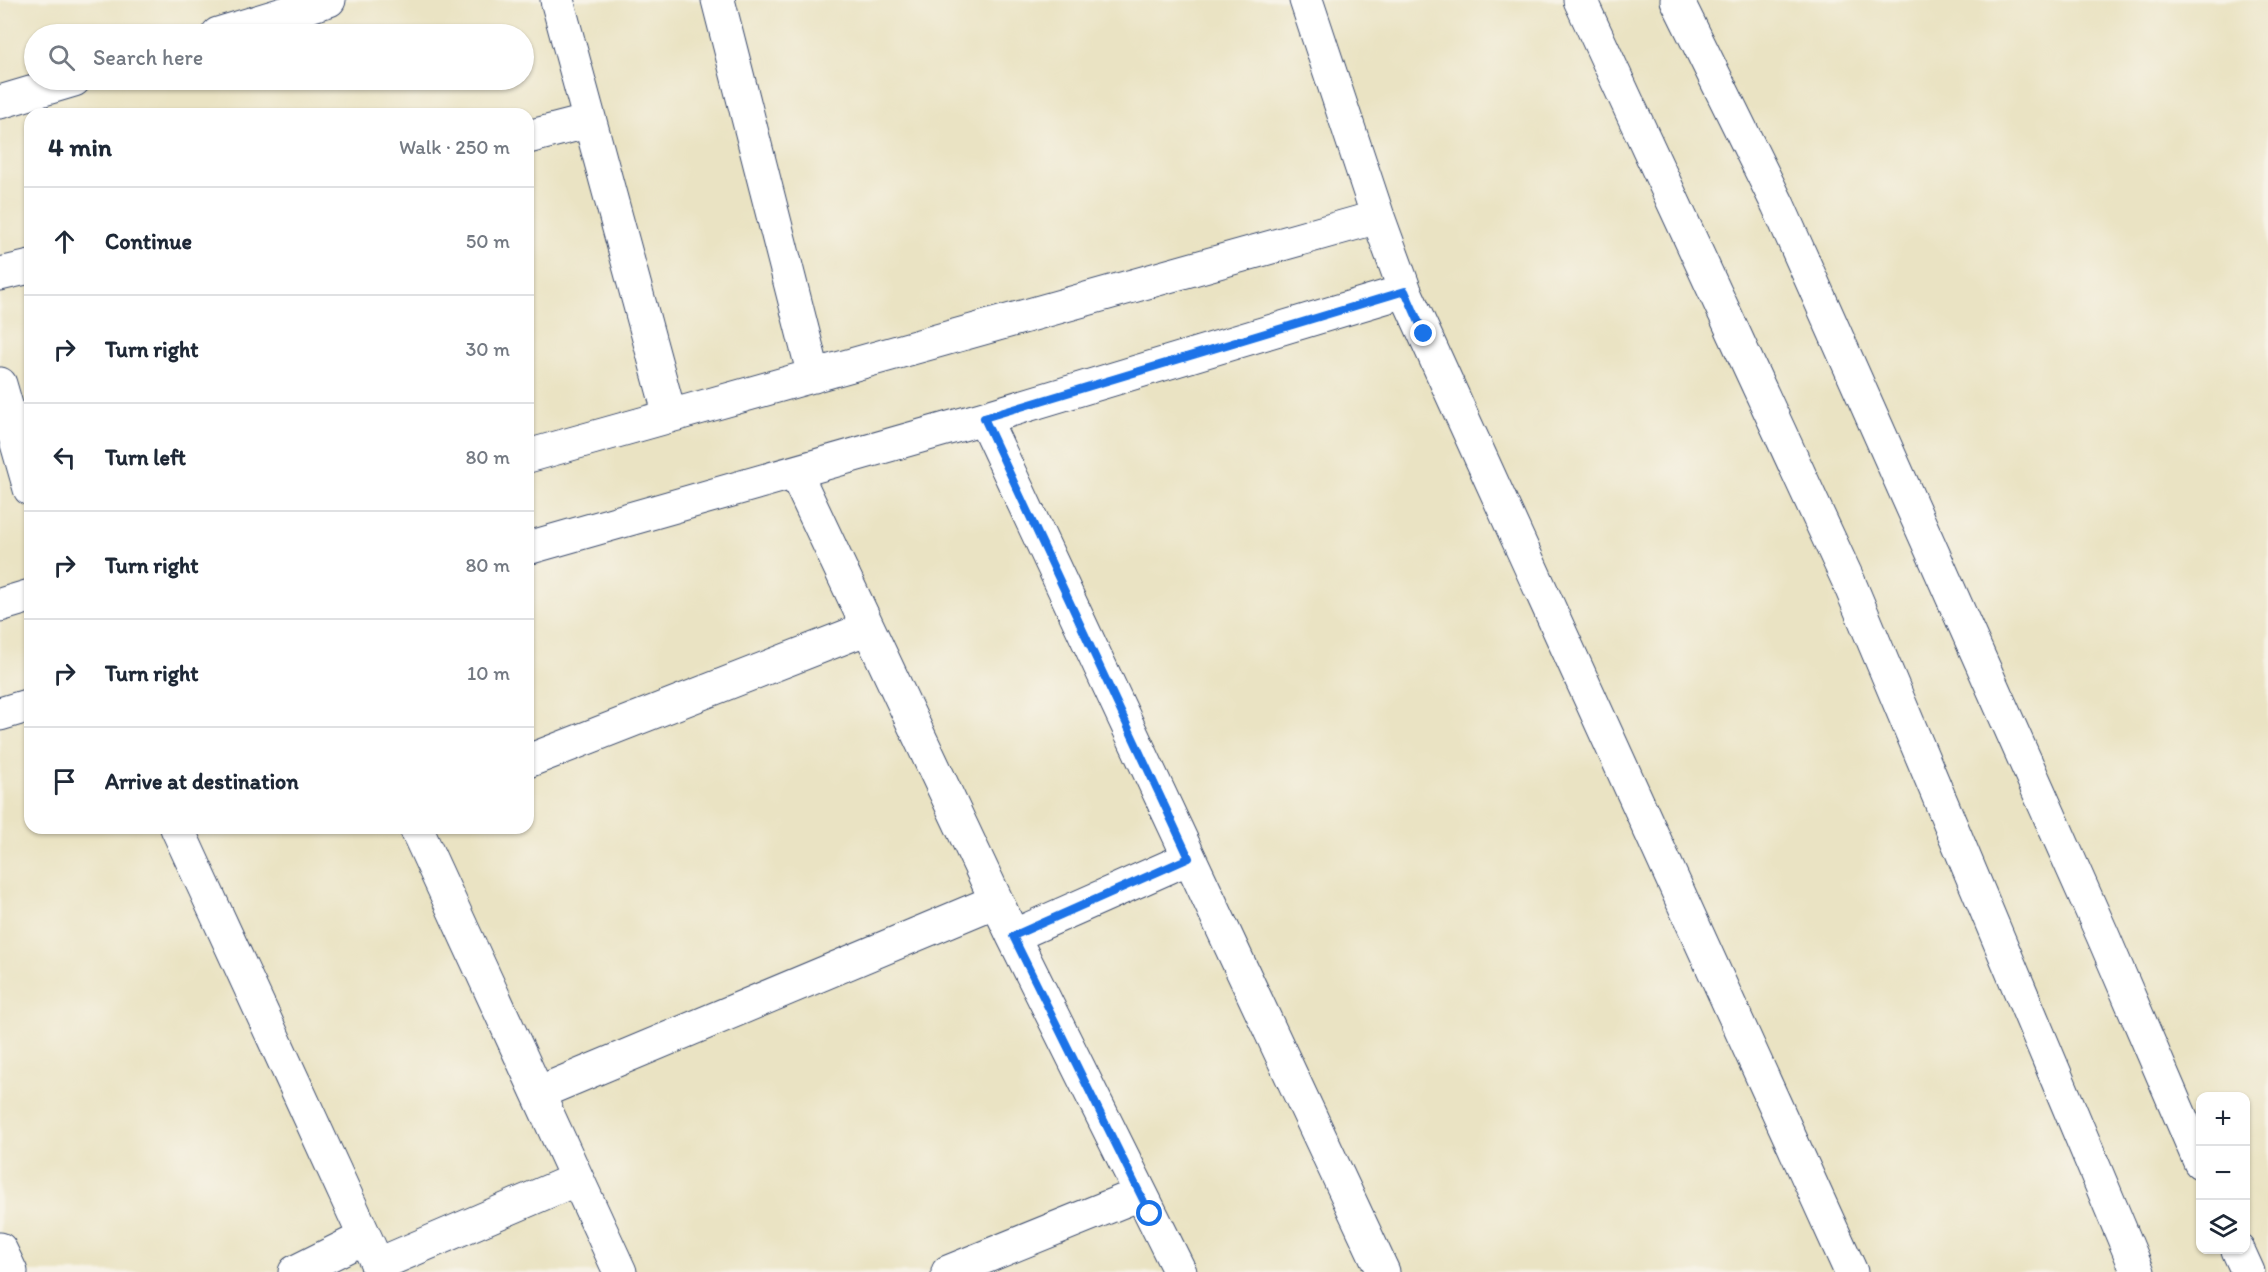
<!DOCTYPE html>
<html lang="en">
<head>
<meta charset="utf-8">
<style>
  body { margin:0; font-family:Itim,sans-serif; background:#f2f2f3; color:#1f2937 }
  .controls { position:absolute; right:18px; bottom:18px; display:grid; overflow:hidden; border-radius:12px; box-shadow:0 2px 4px #0004 }
  .controls button { width:54px; height:54px; display:grid; place-items:center; padding:0; border:0; border-bottom:2px solid #e0e1e3; background:#fff; color:#1f2937; font:30px sans-serif }
  .stop { position:absolute; width:18px; height:18px; margin:-14px; border:4px solid #1a73e8; border-radius:50%; background:#fff }
  .stop.end { background:#1a73e8; border-color:#fff; box-shadow:0 2px 6px #0008 }
  .list { margin:0; padding:0; list-style:none }
  h2 { display:flex; justify-content:space-between; align-items:center; height:78px; margin:0; padding:0 24px; font-size:26px }
  h2 small { font-size:20px; font-weight:400; color:#747a83 }
  .list li { display:grid; grid-template-columns:39px 1fr auto; gap:18px; align-items:center; box-sizing:border-box; height:108px; padding:0 24px; border-top:2px solid #e0e1e3 }
  .list b { display:block; font-size:22px; white-space:nowrap }
  .list em { font-size:20px; font-style:normal; color:#747a83 }
  .icon { flex:none; width:33px; height:33px; fill:none; stroke:currentColor; stroke-width:2; stroke-linecap:round; stroke-linejoin:round }
  .map { position:relative; flex:none; width:2268px; height:1272px; overflow:hidden }
  .search { position:absolute; background:#fff; box-shadow:0 2px 4px #0004; left:24px; top:24px; width:510px; height:66px; display:flex; align-items:center; gap:15px; box-sizing:border-box; padding:0 21px; border-radius:33px; color:#747a83; font-size:22px }
  .panel { position:absolute; background:#fff; box-shadow:0 2px 4px #0004; left:24px; top:108px; width:510px; height:726px; border-radius:18px }
  .map>svg:first-child { display:block }
</style>
</head>
<body>
<div class="map">
<svg width="2268" height="1272" viewBox="0 0 2268 1272">
  <rect width="100%" height="100%" fill="#f7f3e8"/>
  <filter id="ink" filterUnits="userSpaceOnUse"><feTurbulence type="fractalNoise" baseFrequency=".0167" numOctaves="2"/><feDisplacementMap in="SourceGraphic" scale="12" xChannelSelector="R" yChannelSelector="G"/><feConvolveMatrix kernelMatrix="1 2 1 2 8 2 1 2 1" color-interpolation-filters="sRGB"/></filter>
  <filter id="wash" filterUnits="userSpaceOnUse"><feTurbulence type="fractalNoise" baseFrequency=".008" numOctaves="4" result="noise"/><feDisplacementMap in="SourceGraphic" scale="24" xChannelSelector="R" yChannelSelector="G"/><feGaussianBlur stdDeviation="1.35" result="paint"/><feColorMatrix in="noise" values="0 0 0 0 0 0 0 0 0 0 0 0 0 0 0 0 0 1.4 0 .05"/><feComposite in="paint" operator="in"/></filter>
  <g filter="url(#wash)">
    <rect width="100%" height="100%" fill="#eae3c3"/>
  </g>
  <g filter="url(#ink)">
    <g fill="none" stroke-linecap="round" stroke-linejoin="round">
      <!-- minor casing -->
      <g stroke="#3a4a6d" stroke-width="35">
        <path id="minor" d="M557,0L670,416
          M718,0L814,376
          M1306,0L1378,217L1405,291L1851,1272
          M218,34L329,0
          M0,102L74,80
          M528,137L590,121
          M0,274L30,267
          M0,384L30,489
          M984,418L1383,1272
          M528,456L1378,217
          M795,472L1013,936L1180,1272
          M528,548L984,418L1405,291
          M0,605L30,596
          M0,714L30,705
          M528,761L868,628
          M177,828L381,1272
          M416,828L620,1272
          M1013,936L1189,858
          M538,1093L996,901
          M0,1249L11,1272
          M377,1265L577,1179
          M295,1272L363,1238
          M948,1272L1140,1194"/>
      </g>
      <!-- motorway casing -->
      <g stroke="#3a4a6d" stroke-width="35">
        <path id="motorway" d="M1580,0L1848,580L2138,1272
          M1677,0L1778,205L2103,936L2200,1162
          M2238,1250L2248,1272"/>
      </g>
      <!-- minor -->
      <use href="#minor" stroke="#fff" stroke-width="33"/>
      <!-- motorway -->
      <use href="#motorway" stroke="#fff" stroke-width="33"/>
    </g>
  </g>
  <g fill="none" stroke-linecap="round" stroke-linejoin="round" filter="url(#ink)">
    <!-- route -->
    <path stroke="#1a73e8" stroke-width="8" d="M1150,1214L1013,936L1189,858L984,418L1405,291L1424,334"/>
  </g>
</svg>
<div class="controls">
<button>+</button>
<button>−</button>
<button><svg class="icon" aria-label="layers" viewBox="0 0 24 24"><path d="M12 4l9 5-9 5-9-5zM3 14l9 5 9-5"/></svg></button>
</div>
<div class="stop" style="left:1150px;top:1214px"></div>
<div class="stop end" style="left:1424px;top:334px"></div>
<div class="search"><svg class="icon" aria-label="search" viewBox="0 0 24 24"><circle cx="10" cy="10" r="6"/><path d="M15 15l6 6"/></svg>Search here</div>
<section class="panel">
<h2>4 min<small>Walk · 250 m</small></h2>
<ul class="list">
<li><svg class="icon" aria-label="ahead" viewBox="0 0 24 24"><path d="M12 20V5M6 11l6-6 6 6"/></svg><div><b>Continue</b></div><em>50 m</em></li>
<li><svg class="icon" aria-label="right" viewBox="0 0 24 24"><path d="M7 20v-9h11M14 6l5 5-5 5"/></svg><div><b>Turn right</b></div><em>30 m</em></li>
<li><svg class="icon" aria-label="left" viewBox="0 0 24 24"><path d="M17 20v-9H6M10 6l-5 5 5 5"/></svg><div><b>Turn left</b></div><em>80 m</em></li>
<li><svg class="icon" aria-label="right" viewBox="0 0 24 24"><path d="M7 20v-9h11M14 6l5 5-5 5"/></svg><div><b>Turn right</b></div><em>80 m</em></li>
<li><svg class="icon" aria-label="right" viewBox="0 0 24 24"><path d="M7 20v-9h11M14 6l5 5-5 5"/></svg><div><b>Turn right</b></div><em>10 m</em></li>
<li><svg class="icon" aria-label="arrive" viewBox="0 0 24 24"><path d="M6 21V4h12l-3 4 3 4H6"/></svg><div><b>Arrive at destination</b></div></li>
</ul>
</section>
</div>
</body>
</html>
